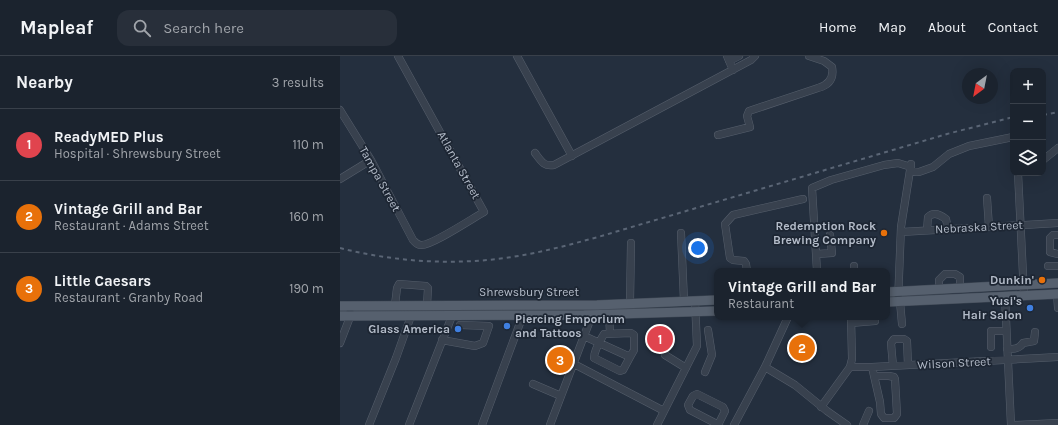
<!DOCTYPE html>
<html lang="en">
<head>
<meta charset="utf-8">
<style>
  body { margin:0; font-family:Karla,sans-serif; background:#282f3a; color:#f1f3f6 }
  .controls { position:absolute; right:12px; top:12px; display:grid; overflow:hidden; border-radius:8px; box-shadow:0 4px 16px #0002 }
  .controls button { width:36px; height:36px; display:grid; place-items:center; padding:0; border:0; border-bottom:1px solid #39404a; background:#1b232e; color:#f1f3f6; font:20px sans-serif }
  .compass { position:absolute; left:622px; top:12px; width:36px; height:36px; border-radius:50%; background:#1b232e; box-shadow:0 4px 16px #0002; rotate:212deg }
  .you { position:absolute; left:358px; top:192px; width:14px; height:14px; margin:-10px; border:3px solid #fff; border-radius:50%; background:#1a73e8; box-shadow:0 0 0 6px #1a73e833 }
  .badge { display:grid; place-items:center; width:26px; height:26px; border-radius:50%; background:#8ab4f8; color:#fff; font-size:13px; font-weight:700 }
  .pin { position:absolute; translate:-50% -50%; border:2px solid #fff; box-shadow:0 1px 4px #0006 }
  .popup { position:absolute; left:374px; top:212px; width:176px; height:52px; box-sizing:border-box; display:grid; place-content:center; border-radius:8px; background:#1b232e; filter:drop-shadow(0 1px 3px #0005); font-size:13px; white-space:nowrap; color:#a0a4aa }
  .popup b { font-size:15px; color:#f1f3f6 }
  .popup::after { content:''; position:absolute; left:50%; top:100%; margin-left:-8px; border:8px solid transparent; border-top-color:#1b232e }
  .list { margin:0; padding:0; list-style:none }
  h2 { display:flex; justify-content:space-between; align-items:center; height:52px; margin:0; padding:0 16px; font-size:17px }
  h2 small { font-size:13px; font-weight:400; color:#a0a4aa }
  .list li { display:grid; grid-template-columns:26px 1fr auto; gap:12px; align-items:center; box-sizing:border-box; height:72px; padding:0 16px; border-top:1px solid #39404a }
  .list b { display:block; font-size:15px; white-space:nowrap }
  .list p { margin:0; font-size:13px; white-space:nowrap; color:#a0a4aa }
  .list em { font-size:13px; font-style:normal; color:#a0a4aa }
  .icon { flex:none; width:22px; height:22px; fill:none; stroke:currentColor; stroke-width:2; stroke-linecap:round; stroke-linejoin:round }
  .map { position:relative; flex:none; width:718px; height:369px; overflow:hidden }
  header { display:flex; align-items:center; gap:24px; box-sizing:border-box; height:56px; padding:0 20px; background:#1b232e; border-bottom:1px solid #39404a }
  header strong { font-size:19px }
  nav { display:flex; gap:22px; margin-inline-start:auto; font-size:14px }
  .search { width:280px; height:36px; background:#282f3a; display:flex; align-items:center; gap:10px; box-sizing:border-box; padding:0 14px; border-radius:12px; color:#a0a4aa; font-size:15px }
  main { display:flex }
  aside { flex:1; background:#1b232e }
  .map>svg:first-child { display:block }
</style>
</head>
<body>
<header>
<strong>Mapleaf</strong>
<div class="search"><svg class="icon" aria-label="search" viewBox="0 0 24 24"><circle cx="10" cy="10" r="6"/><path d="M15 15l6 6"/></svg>Search here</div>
<nav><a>Home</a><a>Map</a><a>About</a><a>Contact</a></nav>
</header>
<main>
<aside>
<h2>Nearby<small>3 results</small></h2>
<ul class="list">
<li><span class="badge" style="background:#e0444e">1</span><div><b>ReadyMED Plus</b><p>Hospital · Shrewsbury Street</p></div><em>110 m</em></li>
<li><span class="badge" style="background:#e8710a">2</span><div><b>Vintage Grill and Bar</b><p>Restaurant · Adams Street</p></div><em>160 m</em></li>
<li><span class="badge" style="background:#e8710a">3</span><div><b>Little Caesars</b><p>Restaurant · Granby Road</p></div><em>190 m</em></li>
</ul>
</aside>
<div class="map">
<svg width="718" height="369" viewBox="0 0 718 369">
  <rect width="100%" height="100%" fill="#242f3e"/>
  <!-- green -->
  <path fill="#263c3f" d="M193,252V256L38,257V255L60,253Z"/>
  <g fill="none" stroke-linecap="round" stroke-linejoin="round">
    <!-- minor casing -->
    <g stroke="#565f6c" stroke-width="8">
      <path id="minor" d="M177,0L232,100
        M387,0L393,14
        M389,5L399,0
        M0,54L31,104L73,184C75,186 77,189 81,189C91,190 133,162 144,156L58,0
        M378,79L410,71L407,60L409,55L478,32C489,29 494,22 492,11L484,5L469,0
        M195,97C201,105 204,111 214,109L411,4L415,0
        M703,104L718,92
        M570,115L579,116L593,111L609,98L629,90L673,81
        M678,117L684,239
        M0,123L31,104
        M647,142L649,171
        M587,174L588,161C594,155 600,159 606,163L608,173
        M561,176L718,167
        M341,177L344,245
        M718,179H713L710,182V196L718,198
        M477,198L492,197L490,179
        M514,210V215
        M708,210H718
        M407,215L406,208L404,205L393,204L390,202L385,168L393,159L463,143
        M477,215L472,132L491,124L544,109L558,107L571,111
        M599,233V224L605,218H615L620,221V232
        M717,238L718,252
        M665,241L671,369
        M558,246L561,171L571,108
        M560,246L562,268
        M290,247L291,187
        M55,249L57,232L59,228L86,230L88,232L87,249
        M269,259L270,277
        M511,267L535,265
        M244,280L290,301L294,294V279L291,277L264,278C260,285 254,294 254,302L280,315L283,314L290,301
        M102,284L135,290L143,287L149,270L120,269
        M0,287L10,261V256
        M651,291V275H666
        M667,293C674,293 679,293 683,287L694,285L695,276
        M325,299L346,312
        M234,308L324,355
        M553,310L551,287L554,283H564L567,285L568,309
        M425,311L455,329L487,355L507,369
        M510,311H532L718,301
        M532,311L540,346L541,358L544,362H554L557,358L555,323L554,321L549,320H534
        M365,316L372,299L368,274
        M193,328L221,340
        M481,351L510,311L512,303L511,261
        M29,369L56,302L71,260
        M69,369L112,260
        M142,369L183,259
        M210,369L249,267V259
        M317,369L357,290L355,245
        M378,369L385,355L383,351L357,338L353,340L348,349L350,354L379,369
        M394,369L425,311L448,261
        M523,369L529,355
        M675,369L718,367"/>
    </g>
    <!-- major casing -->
    <g stroke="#414a57" stroke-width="10">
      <path id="major" d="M547,236L718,227
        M547,246L718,238
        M0,250L257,249L377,244
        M0,260L244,259L377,255"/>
    </g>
    <!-- minor -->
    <use href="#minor" stroke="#38414e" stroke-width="7"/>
    <!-- major -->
    <use href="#major" stroke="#56606e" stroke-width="9"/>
    <!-- rail -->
    <path stroke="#5a6575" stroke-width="2" stroke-dasharray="4 4" stroke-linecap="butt" d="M703,59L718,56
      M0,192C51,205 105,209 157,203C192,199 225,190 258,181L607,78L673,61"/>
  </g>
  <!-- markers -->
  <g fill="#e8710a" stroke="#1d2633" stroke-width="1.5">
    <circle cx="544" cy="177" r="4"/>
    <circle cx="702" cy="224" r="4"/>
  </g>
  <g fill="#3f7fe0" stroke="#1d2633" stroke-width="1.5">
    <circle cx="690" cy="252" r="4"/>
    <circle cx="167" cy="270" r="4"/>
    <circle cx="118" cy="273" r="4"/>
  </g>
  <g text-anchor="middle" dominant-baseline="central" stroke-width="3.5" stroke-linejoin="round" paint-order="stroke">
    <!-- street labels -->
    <g font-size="12" fill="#b4bcc9" stroke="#1d2633">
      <text transform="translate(119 109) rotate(61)">Atlanta Street</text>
      <text transform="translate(40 123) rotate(61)">Tampa Street</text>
      <text transform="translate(639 171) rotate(-3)">Nebraska Street</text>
      <text x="189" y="236">Shrewsbury Street</text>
      <text transform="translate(614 307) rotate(-3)">Wilson Street</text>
    </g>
    <!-- poi labels -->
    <g font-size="12" font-weight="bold" fill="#b4bcc9" stroke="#1d2633" text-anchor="end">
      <text x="536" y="170">Redemption Rock<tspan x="536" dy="14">Brewing Company</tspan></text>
      <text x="694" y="224">Dunkin'</text>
      <text x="682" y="245">Yusi's<tspan x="682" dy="14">Hair Salon</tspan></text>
      <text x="175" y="263" text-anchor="start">Piercing Emporium<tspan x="175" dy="14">and Tattoos</tspan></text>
      <text x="110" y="273">Glass America</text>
    </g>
  </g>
</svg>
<div class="controls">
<button>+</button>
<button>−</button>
<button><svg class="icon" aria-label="layers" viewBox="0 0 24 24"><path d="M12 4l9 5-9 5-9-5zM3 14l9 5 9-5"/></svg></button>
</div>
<svg class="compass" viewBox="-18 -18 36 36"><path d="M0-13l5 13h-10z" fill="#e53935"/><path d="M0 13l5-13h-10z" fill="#a0a4aa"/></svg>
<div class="you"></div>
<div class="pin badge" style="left:320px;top:283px;background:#e0444e">1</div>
<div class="pin badge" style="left:462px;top:292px;background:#e8710a">2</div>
<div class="popup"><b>Vintage Grill and Bar</b>Restaurant</div>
<div class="pin badge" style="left:220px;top:304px;background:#e8710a">3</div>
</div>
</main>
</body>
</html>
